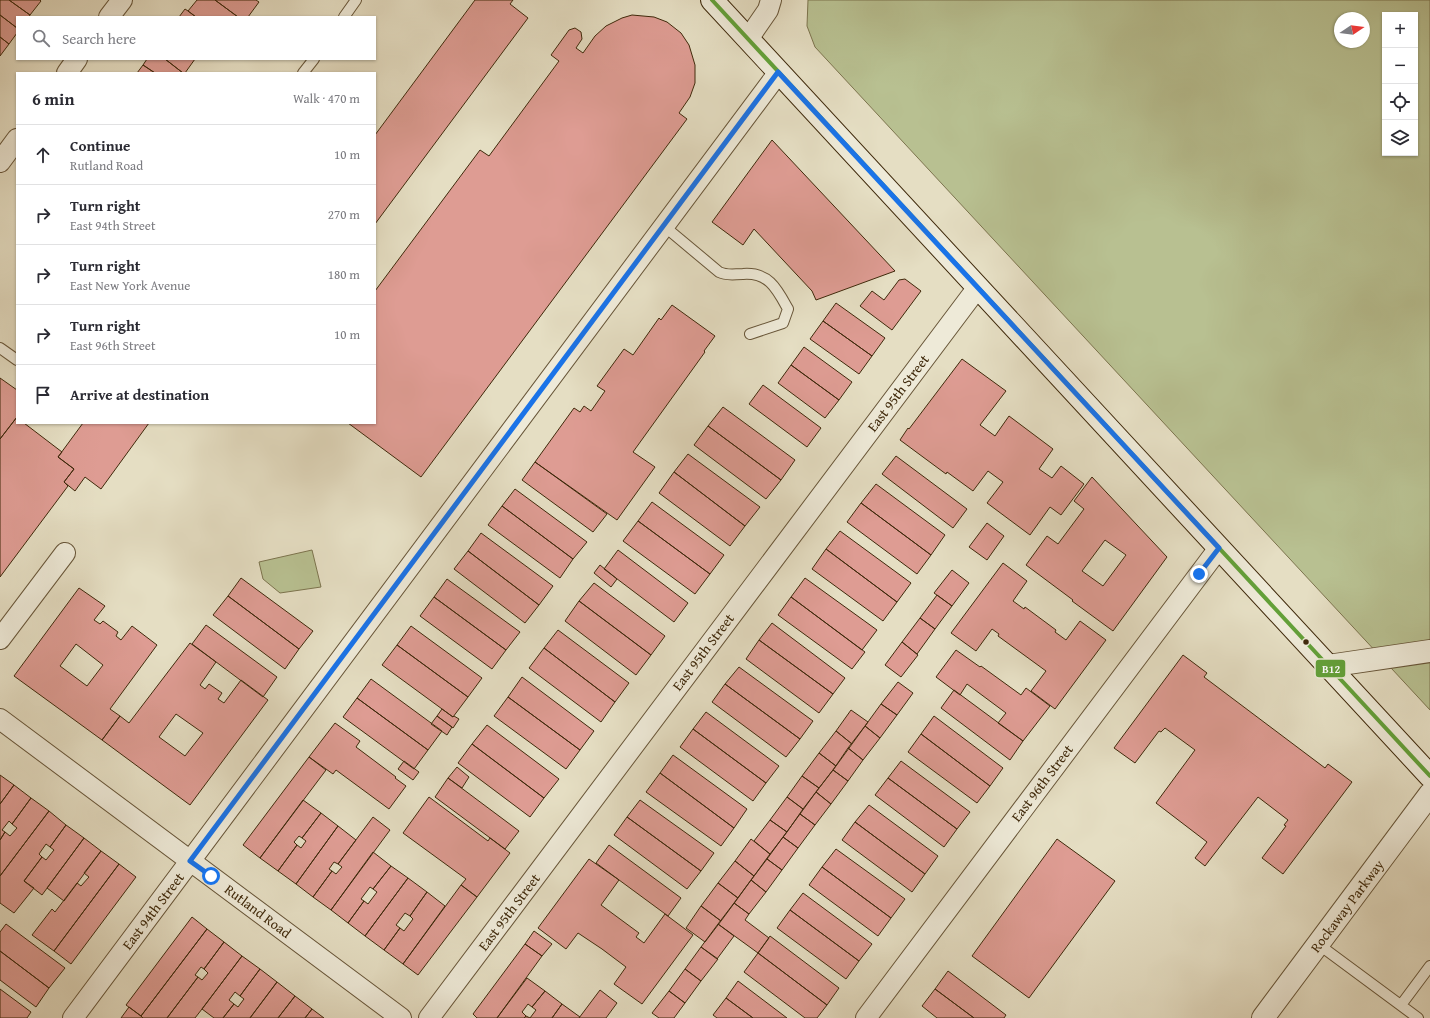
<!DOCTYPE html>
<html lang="en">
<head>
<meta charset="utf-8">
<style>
  body { margin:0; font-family:"Gentium Book Plus",serif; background:#f7f7f7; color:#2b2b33 }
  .controls { position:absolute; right:12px; top:12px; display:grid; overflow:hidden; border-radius:0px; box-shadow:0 1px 3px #0004 }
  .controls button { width:36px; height:36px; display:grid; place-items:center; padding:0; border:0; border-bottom:1px solid #e1e1e2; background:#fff; color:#2b2b33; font:20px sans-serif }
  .compass { position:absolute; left:1334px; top:12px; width:36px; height:36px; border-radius:50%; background:#fff; box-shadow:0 1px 3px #0004; rotate:77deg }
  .stop { position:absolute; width:12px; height:12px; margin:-9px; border:3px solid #1a73e8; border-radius:50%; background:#fff }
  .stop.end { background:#1a73e8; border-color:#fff; box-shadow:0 1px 4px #0008 }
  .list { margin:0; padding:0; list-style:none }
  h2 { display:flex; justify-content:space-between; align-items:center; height:52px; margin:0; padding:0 16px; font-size:17px }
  h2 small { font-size:13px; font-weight:400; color:#7c7c81 }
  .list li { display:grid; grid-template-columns:26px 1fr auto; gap:12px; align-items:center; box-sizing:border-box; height:60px; padding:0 16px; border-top:1px solid #e1e1e2 }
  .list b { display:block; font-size:15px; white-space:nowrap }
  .list p { margin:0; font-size:13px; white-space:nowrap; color:#7c7c81 }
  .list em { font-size:13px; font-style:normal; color:#7c7c81 }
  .icon { flex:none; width:22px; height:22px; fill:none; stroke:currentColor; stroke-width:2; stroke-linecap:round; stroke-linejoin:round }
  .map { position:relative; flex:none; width:1430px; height:1018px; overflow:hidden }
  .search { position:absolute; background:#fff; box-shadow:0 1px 3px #0004; left:16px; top:16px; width:360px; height:44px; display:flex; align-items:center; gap:10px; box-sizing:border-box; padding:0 14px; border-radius:0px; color:#7c7c81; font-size:15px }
  .panel { position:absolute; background:#fff; box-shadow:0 1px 3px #0004; left:16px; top:72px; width:360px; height:352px; border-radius:0px }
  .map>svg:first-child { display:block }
</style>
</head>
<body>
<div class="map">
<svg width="1430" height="1018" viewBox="0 0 1430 1018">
  <rect width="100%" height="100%" fill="#e5dec3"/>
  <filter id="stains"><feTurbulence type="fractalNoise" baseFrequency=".005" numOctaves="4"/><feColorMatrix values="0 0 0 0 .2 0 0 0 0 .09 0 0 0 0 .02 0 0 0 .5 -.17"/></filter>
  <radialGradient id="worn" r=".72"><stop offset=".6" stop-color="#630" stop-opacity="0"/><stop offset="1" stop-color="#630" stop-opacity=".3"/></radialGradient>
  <!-- green -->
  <path fill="#b8c091" stroke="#7c744e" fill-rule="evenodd" d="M808,0H1430V710L815,47L807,26ZM1385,15H1415V153H1385ZM1340,18H1364V42H1340Z
    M312,550L321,587L280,593L263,579L259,562Z"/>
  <!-- building -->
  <path fill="#de9c93" stroke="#3f290b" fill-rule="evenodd" d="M0,0H9L30,15L29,17H17V28L0,15Z
    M9,0H40L41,1L30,15Z
    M197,0H215L238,17H196L188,11Z
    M215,0H256L259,2L248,17H238Z
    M475,0H513L510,4L528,18L375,224V135Z
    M185,9L188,11L196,17H179Z
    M0,15L17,28V33L9,44L0,37Z
    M632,15L654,17L667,22L681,33L689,45L695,65V83L690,97L679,113L687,119L421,477L348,423H375V291L480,150L489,156L559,61L551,55L569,30L575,28L581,32L582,39L576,48L583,53L595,36L606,26L622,18Z
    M0,37L9,44L0,56Z
    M147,59H165L183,73H155L143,65Z
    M165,59H195L185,73H183Z
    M143,65L155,73H137Z
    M772,140L895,271L816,300L812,291L754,229L743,245L712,222Z
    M905,279L921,291L892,330L860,306L872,291L884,300L899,280Z
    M836,303L885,338L872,356L823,321Z
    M672,305L715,336L704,351L705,352L633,452L655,467L617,520L535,462L574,408L580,412L584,406L591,411L605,391L597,386L624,349L633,355L659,318L661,320Z
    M823,321L872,356L859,374L810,339Z
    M804,347L852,382L839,400L791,365Z
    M962,359L1006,391L980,425L995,436L1009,416L1053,449L1039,469L1052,478L1061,466L1084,484L1061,515L1050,507L1030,535L987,503L1003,482L988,471L973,491L947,472L946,474L900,440L908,428L909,429Z
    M791,365L839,400L825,418L778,383Z
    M0,378L17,390V417L0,439Z
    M763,385L821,428L807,447L749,404Z
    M723,407L795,460L781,480L708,426Z
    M17,417V423H24L62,452L58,457L74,469L64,482L68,486L0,577V439Z
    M83,423H149L101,489L85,477L75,491L64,482L74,469L58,457Z
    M708,426L781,480L766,499L694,445Z
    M688,454L760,507L745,526L674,472Z
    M896,456L967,509L953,528L882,474Z
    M535,462L607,514L593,532L522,480Z
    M674,472L745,526L730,546L659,493Z
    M1092,477L1167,557L1113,631L1072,601L1073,600L1026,565L1047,536L1058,544L1084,509L1074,501ZM1105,540L1126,555L1103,586L1082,571Z
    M876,484L945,535L931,555L861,503Z
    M515,489L587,542L573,559L502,506Z
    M652,502L724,555L710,574L638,521Z
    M861,503L931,555L917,574L847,522Z
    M502,506L573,559L560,578L488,525Z
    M638,521L710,574L695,594L623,541Z
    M987,523L1004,536L987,560L969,547Z
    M840,531L911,583L897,602L826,549Z
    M481,533L553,586L539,605L468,551Z
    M826,549L897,602L883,621L812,569Z
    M618,550L688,603L674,622L604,569Z
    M468,551L539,605L525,623L454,569Z
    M1003,563L1027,581L1013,601L1024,609L1025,607L1056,630L1055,632L1066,640L1080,621L1106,640L1055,709L1031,691L1046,671L998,636L999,634L992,629L976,651L951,633Z
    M600,565L617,579L611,587L594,573Z
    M952,570L969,583L952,606L934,593Z
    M241,578L313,631L299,649L228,596Z
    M805,578L877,630L862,650L791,597Z
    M447,579L520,632L506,650L434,597Z
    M594,583L665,636L651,655L579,601Z
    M79,588L105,606L94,620L100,624L103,621L118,632L116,636L121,640L132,626L157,645L110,709L120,716L102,740L14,676ZM76,644L103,665L87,686L60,666Z
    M937,595L952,606L935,629L920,618Z
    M228,596L299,649L285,669L213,615Z
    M434,597L506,650L492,669L420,616Z
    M791,597L865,652L852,669L778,615Z
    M579,601L651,655L636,675L565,621Z
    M920,618L935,629L917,654L902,642Z
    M772,623L845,678L833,694L759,640Z
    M206,625L277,677L263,697L192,644Z
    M411,626L482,678L468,697L397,645Z
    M558,630L629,683L615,702L544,648Z
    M759,640L833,694L819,713L746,659Z
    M902,642L918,655L901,677L885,665Z
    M190,643L216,662L200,685L205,689L209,684L222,693L218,699L224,703L241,680L268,700L190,805L102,740L120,716L129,723ZM176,714L203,733L185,756L159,737Z
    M397,645L468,697L453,717L382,665Z
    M544,648L615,702L601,722L529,668Z
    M956,650L980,667L981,666L1021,695L1026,688L1050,706L1023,741L998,723L1006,713L967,684L960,695L936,677Z
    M1183,655L1207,673L1204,677L1325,768L1328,764L1352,782L1283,874L1262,858L1286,826L1284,825L1288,820L1258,797L1205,866L1195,858L1207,842L1156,803L1195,750L1165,728L1161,732L1159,731L1135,763L1114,748Z
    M739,667L813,721L800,739L725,684Z
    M522,677L594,731L580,750L508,697Z
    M371,679L442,731L428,750L357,698Z
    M898,682L913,693L897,715L881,704Z
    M725,684L800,739L786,757L712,702Z
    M954,690L1023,741L1010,760L941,708Z
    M508,697L580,750L566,769L494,716Z
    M357,698L428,750L414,769L343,717Z
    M881,704L897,715L880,738L865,726Z
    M442,709L453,717L454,716L459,719L453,728L437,716Z
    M851,710L868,722L852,744L836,731Z
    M706,712L779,766L766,783L693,729Z
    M437,716L452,727L447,735L431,724Z
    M934,716L1003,768L990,786L921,734Z
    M335,723L360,741L356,747L396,777L395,778L406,786L389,809L336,770L333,774L309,757Z
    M487,725L559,779L544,798L472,744Z
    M865,726L880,738L863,760L848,748Z
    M693,729L766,783L753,801L680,747Z
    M836,731L852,744L836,766L819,753Z
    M921,734L990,786L977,803L908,752Z
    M472,744L544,798L530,817L458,763Z
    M848,748L863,760L848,781L833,770Z
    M819,753L836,766L819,788L802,776Z
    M673,755L747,809L734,828L660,773Z
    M309,757L326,770L260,858L243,845Z
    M404,761L419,772L413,780L398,769Z
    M901,761L970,812L957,829L888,778Z
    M457,767L469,777L462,788L448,778Z
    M833,770L848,781L831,804L816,792Z
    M660,773L734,828L721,846L646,792Z
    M0,775L14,785L0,804Z
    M802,776L819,788L803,809L787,797Z
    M448,778L519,831L505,849L435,797Z
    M888,778L957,829L944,847L875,795Z
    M14,785L31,798L12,824L9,821L2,830L5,832L0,840V804Z
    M816,792L831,804L815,825L800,814Z
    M429,797L488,841L490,838L510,853L477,897L461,885L466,879L403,833Z
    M787,797L803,809L787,832L770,820Z
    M31,798L49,811L0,876V840L5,832L10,836L17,828L12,824Z
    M303,800L321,813L302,838L299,836L294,842L297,845L278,871L260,858Z
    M640,800L714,853L701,871L627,817Z
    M869,805L938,856L925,874L855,822Z
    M49,811L66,825L50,847L46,844L39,854L42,857L24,881L34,888L14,913L0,903V876Z
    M321,813L338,826L296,884L278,871L297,845L301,848L306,841L302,838Z
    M800,814L815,825L798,848L783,837Z
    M373,817L390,830L331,910L313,897L332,871L336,874L342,867L338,864Z
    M627,817L701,871L687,889L614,835Z
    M770,820L787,832L770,854L754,841Z
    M855,822L925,874L912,892L842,840Z
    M66,825L84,838L42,895L24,881L42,857L46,860L54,850L50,847Z
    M338,826L356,840L338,864L334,862L329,869L332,871L313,897L296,884Z
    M783,837L798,848L782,870L767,859Z
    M84,838L101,851L64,901L47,888Z
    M751,839L770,854L754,876L735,861Z
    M1057,839L1115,881L1029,998L972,956Z
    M609,845L681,898L668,916L596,863Z
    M836,849L905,899L891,918L822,867Z
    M101,851L119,864L54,951L32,935L52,909L55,912L77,883L81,886L89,877L84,873Z
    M373,852L391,866L373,889L370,887L361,899L364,901L348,923L331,910Z
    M589,859L619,880L601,905L639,933L636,937L644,943L665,914L693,935L642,1004L614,984L626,967L602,949L578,933L566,949L538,928Z
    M767,859L782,870L766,892L751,880Z
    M735,861L754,876L738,898L718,883Z
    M119,864L136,877L71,964L54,951Z
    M391,866L408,878L365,936L348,923L364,901L368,904L377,892L373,889Z
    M822,867L891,918L878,936L809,885Z
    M408,878L427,892L410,916L405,913L396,925L400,928L384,950L365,936Z
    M751,880L766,892L749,914L734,903Z
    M718,883L738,898L721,921L701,906Z
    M461,885L477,897L418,975L403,964Z
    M427,892L445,906L403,964L384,950L400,928L404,931L413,919L410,916Z
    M803,893L872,944L859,961L790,910Z
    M734,903L749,914L745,920L769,938L758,953L718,924Z
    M701,906L721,921L705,942L686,928Z
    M790,910L859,961L846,979L777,928Z
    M192,917L207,929L141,1016L126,1005Z
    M6,924L65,968L49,988L0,951V932Z
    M718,924L734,936L717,959L701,947Z
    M207,929L224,942L204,969L201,967L195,975L198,977L167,1018H143L141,1016Z
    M534,931L552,944L542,956L525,944Z
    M770,936L839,988L827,1005L758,953Z
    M224,942L242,956L202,1009L195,1018H167L198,977L202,980L208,973L204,969Z
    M525,944L542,956L497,1018H477L473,1014Z
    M701,947L718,959L701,981L685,969Z
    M0,951L49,988L36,1007L0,980Z
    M758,953L827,1005L817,1018H805L744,972Z
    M242,956L260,969L240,996L235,992L229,1000L234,1004L223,1018H214L202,1009Z
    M260,969L277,982L250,1018H223L234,1004L238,1007L244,999L240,996Z
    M685,969L701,981L685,1003L669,991Z
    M948,971L1006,1015L1004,1018H974L935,989Z
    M527,978L545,991L532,1007L528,1004L522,1012L526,1016L524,1018H497Z
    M738,981L787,1018H753L726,998Z
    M277,982L295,996L278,1018H250Z
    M0,989L31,1012L27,1018H0Z
    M935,989L974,1018H937L922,1006Z
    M600,990L617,1003L606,1018H579Z
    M545,991L562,1004L552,1018H524L526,1016L530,1018L536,1010L532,1007Z
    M669,991L685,1003L674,1018H659L652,1013Z
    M295,996L312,1009L305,1018H278Z
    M726,998L753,1018H717L713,1015Z
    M562,1004L580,1017L579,1018H552Z
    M129,1007L141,1016L143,1018H121Z
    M312,1009L324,1018H305Z"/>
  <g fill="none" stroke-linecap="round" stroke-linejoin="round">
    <!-- service casing -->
    <g stroke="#685639" stroke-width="12">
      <path id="service" d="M344,17L356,0
        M303,73L314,59
        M664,226L719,272C727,276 734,274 743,274C769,272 777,289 788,309L783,323L750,334
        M0,348L17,360
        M1318,944L1418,1018
        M1401,1005L1430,966"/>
    </g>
    <!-- minor casing -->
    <g stroke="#685639" stroke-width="22">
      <path id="minor" d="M109,17L122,0
        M748,39L768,10L771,0
        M67,73L77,59
        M0,162L17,139
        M0,639L65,553
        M0,719L401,1018
        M73,1018L779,72
        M429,1018L978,287
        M866,1018L1219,548"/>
    </g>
    <!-- tertiary casing -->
    <g stroke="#685639" stroke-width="24">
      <path id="tertiary" d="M1328,666L1430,651
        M1263,1018L1430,794"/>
    </g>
    <!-- secondary casing -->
    <g stroke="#3f290b" stroke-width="24">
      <path id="secondary" d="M712,0L1430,776"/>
    </g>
    <!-- service -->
    <use href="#service" stroke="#eeead8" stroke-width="10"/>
    <!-- minor -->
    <use href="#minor" stroke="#eeead8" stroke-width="20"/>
    <!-- tertiary -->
    <use href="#tertiary" stroke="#eeead8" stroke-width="22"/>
    <!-- secondary -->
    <use href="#secondary" stroke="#eeead8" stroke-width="22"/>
    <!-- bus-1 casing -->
    <g stroke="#eeead8" stroke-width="7">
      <path id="bus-1" d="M712,0L1430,776"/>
    </g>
    <!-- bus-1 -->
    <use href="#bus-1" stroke="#63a039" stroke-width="4"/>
  </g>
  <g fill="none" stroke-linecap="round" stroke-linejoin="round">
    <!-- route -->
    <path stroke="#1a73e8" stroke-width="5" d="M211,876L190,861L778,72L1219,548L1199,574"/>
  </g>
  <!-- markers -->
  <circle fill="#3f290b" stroke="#eeead8" stroke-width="1.5" cx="1306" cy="642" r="3.5"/>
  <g text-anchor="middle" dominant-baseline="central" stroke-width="3" stroke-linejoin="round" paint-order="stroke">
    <!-- street labels -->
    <g font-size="14" fill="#3f290b" stroke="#eeead8">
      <text transform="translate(898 393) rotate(-53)">East 95th Street</text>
      <text transform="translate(703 652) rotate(-53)">East 95th Street</text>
      <text transform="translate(1042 783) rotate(-53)">East 96th Street</text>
      <text transform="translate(1347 906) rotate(-53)">Rockaway Parkway</text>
      <text transform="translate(153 911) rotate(-53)">East 94th Street</text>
      <text transform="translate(258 911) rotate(37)">Rutland Road</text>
      <text transform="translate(509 912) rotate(-53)">East 95th Street</text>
    </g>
  </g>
  <rect stroke="#eeead8" stroke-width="1.5" x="1315" y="659" width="31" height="19" rx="4" fill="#63a039"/>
  <g font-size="11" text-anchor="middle" font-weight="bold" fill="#fff">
    <text x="1331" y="673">B12</text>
  </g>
  <rect width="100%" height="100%" filter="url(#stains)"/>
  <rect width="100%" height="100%" fill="url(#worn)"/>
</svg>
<div class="controls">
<button>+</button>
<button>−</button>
<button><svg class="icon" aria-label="locate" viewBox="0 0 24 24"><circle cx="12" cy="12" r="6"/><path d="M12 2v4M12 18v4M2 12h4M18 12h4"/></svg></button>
<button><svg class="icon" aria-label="layers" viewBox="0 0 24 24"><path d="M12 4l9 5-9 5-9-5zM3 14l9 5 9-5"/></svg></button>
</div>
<svg class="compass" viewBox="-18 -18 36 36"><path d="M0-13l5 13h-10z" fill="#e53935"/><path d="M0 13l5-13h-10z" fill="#7c7c81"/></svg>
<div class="stop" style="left:211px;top:876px"></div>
<div class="stop end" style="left:1199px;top:574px"></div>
<div class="search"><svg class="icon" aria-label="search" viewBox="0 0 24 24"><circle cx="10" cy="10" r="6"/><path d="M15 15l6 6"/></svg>Search here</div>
<section class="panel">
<h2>6 min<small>Walk · 470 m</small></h2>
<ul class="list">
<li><svg class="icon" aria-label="ahead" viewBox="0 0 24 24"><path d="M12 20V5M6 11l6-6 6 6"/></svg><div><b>Continue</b><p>Rutland Road</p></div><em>10 m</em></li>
<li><svg class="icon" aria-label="right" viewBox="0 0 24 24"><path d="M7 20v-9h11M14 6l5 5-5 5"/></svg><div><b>Turn right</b><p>East 94th Street</p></div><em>270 m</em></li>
<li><svg class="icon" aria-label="right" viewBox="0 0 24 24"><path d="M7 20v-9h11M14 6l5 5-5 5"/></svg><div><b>Turn right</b><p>East New York Avenue</p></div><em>180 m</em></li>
<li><svg class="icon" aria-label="right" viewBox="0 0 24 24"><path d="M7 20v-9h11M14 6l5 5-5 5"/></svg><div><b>Turn right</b><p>East 96th Street</p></div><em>10 m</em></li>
<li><svg class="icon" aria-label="arrive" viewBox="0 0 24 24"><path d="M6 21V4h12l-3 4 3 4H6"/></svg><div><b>Arrive at destination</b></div></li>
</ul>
</section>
</div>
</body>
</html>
